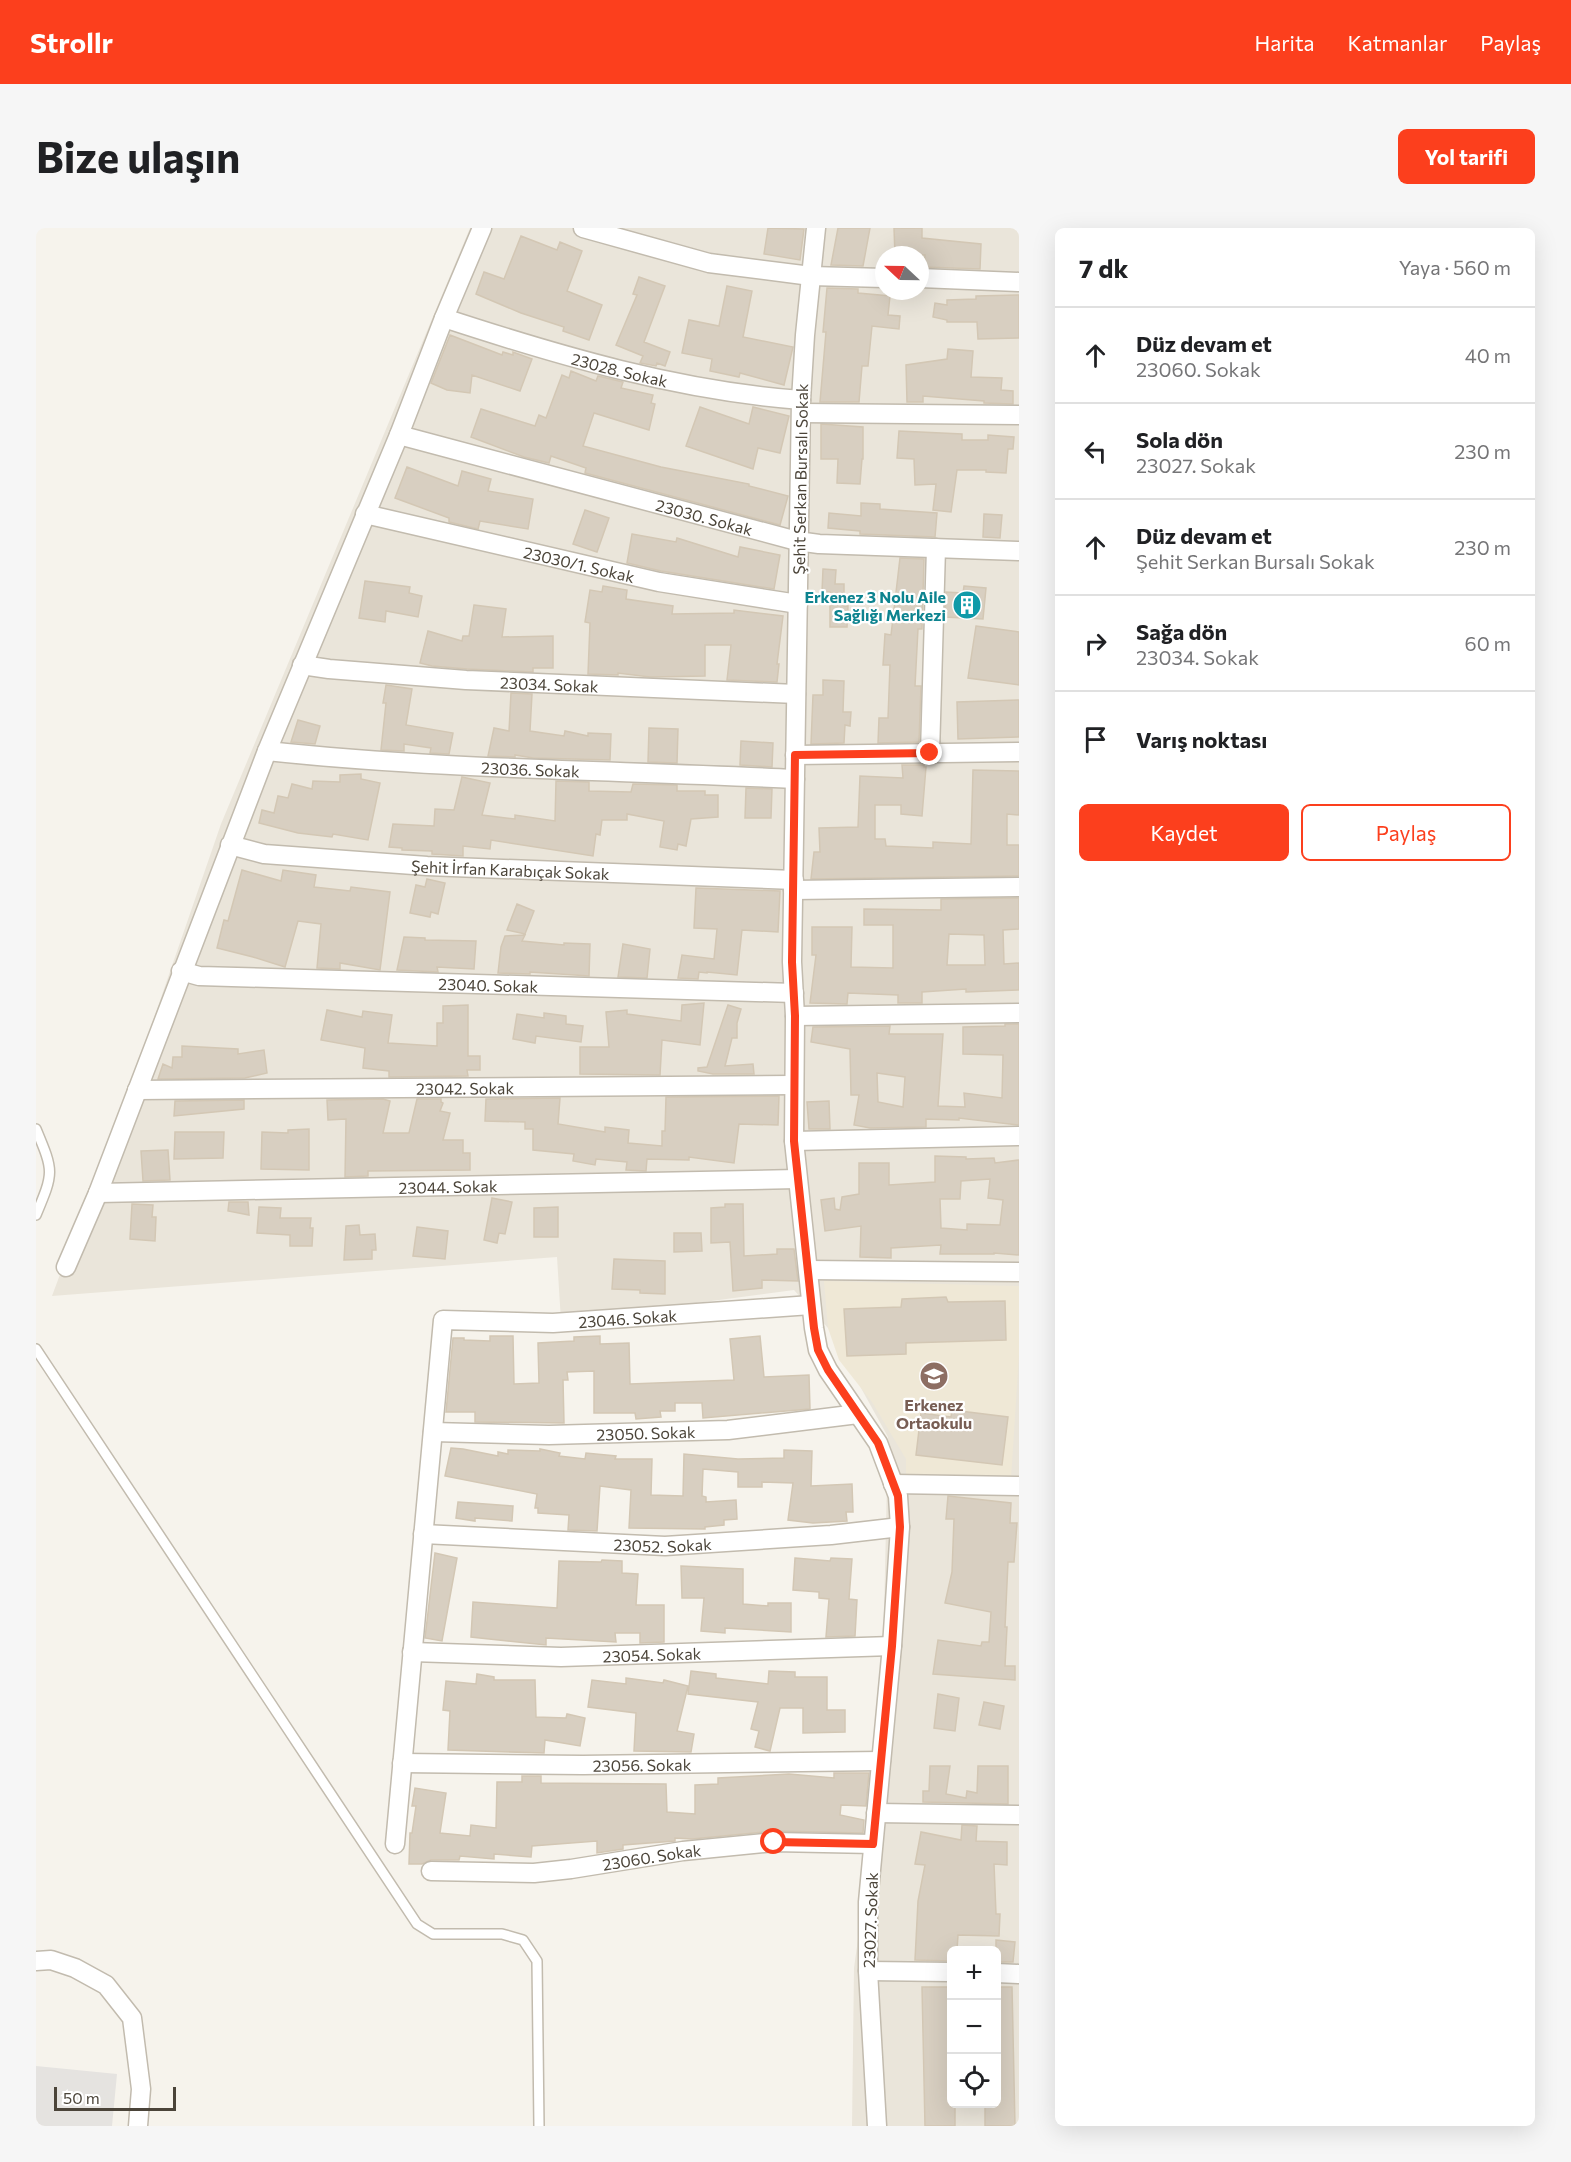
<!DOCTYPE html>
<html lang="tr">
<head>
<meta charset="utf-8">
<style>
  body { margin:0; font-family:Commissioner,sans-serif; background:#f6f6f6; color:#202124 }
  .controls { position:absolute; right:18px; bottom:18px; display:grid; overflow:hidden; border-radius:9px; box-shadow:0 6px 24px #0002 }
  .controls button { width:54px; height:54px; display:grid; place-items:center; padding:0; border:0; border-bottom:2px solid #e0e0e0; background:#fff; color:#202124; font:30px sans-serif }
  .compass { position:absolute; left:839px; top:18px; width:54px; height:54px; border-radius:50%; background:#fff; box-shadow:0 6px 24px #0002; rotate:292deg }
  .scale { position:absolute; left:18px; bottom:15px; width:122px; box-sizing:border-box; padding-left:6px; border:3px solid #4b4439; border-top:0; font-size:16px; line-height:21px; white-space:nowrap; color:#4b4439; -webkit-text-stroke:4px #fff; paint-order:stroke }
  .stop { position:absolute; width:18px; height:18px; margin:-14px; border:4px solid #fc3f1d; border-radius:50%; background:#fff }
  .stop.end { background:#fc3f1d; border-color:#fff; box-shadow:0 2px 6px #0008 }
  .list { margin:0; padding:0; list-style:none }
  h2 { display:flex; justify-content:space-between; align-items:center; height:78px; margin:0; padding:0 24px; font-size:26px }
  h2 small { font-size:20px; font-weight:400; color:#757577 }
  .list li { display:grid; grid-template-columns:39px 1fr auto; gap:18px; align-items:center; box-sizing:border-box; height:96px; padding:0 24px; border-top:2px solid #e0e0e0 }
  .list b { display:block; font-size:22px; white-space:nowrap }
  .list p { margin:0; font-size:20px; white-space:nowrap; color:#757577 }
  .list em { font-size:20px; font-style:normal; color:#757577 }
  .actions { display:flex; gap:12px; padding:18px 24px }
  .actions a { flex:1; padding:14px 0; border:2px solid #fc3f1d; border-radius:9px; text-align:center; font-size:21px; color:#fc3f1d }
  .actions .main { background:#fc3f1d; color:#fff }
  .icon { flex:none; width:33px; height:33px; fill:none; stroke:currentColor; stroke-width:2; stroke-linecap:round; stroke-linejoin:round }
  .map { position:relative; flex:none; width:983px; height:1898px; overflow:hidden; border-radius:9px }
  header { display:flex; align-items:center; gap:36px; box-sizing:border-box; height:84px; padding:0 30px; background:#fc3f1d; color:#fff }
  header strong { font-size:28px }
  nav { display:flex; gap:33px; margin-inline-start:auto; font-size:21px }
  .intro { display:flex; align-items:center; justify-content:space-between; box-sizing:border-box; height:144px; padding:0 36px }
  h1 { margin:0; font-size:42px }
  .button { padding:15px 27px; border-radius:9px; background:#fc3f1d; color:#fff; font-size:21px; font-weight:700 }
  main { display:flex; gap:36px; padding:0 36px }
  aside { flex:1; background:#fff; border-radius:9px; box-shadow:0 6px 24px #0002 }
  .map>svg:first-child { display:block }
</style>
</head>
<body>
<header>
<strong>Strollr</strong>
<nav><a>Harita</a><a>Katmanlar</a><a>Paylaş</a></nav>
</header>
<div class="intro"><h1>Bize ulaşın</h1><a class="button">Yol tarifi</a></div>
<main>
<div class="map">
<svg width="983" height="1898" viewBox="0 0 983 1898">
  <rect width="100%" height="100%" fill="#f6f3ec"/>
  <!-- residential -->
  <path fill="#eae5da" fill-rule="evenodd" d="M434,0H983V1898H816L818,1740L836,1609L846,1477L852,1209L792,1100L758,1062L525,1093L521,1029L16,1068L101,839L185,596ZM848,27H884V63H848ZM915,1722H960V1876H915Z"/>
  <!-- education -->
  <path fill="#efe8d6" d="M788,1053L983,1058V1126L975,1251L870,1249V1231L836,1174L803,1132L792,1100Z"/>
  <!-- parking -->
  <path fill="#e5e3e0" d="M0,1838L81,1846L76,1898H0Z"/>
  <!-- building -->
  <path fill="#d8cfc1" stroke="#d3c7b4" stroke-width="1.5" fill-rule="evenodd" d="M732,0L768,1L764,32L728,26Z
    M802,0H834L827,38L795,37Z
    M858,0H886V10L945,16L944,41L888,39L889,27H859Z
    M485,8L521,22L524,14L546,23L531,63L566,77L553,112L527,103L528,99L485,85L440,66L448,44L468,51Z
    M603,49L629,58L608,114L634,124L629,138L621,135L620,138L604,135L607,128L580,117L601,67L597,66Z
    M691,58L716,63L707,109L757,119L748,157L704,145L703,149L674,143L676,131L646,125L653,92L683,98Z
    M791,60L822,61V65L854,68L852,87L864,88L863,101L836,98L832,138H826L823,174H784L790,104H787Z
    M983,67V110L942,111L941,94H911V92L897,89L899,75L911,77V72L940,71V68Z
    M414,107L466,127L467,124L477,127V124L496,131L484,163L436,147L434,165L411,162L395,155Z
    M912,121L937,123L935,149L966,150L965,162L977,163V176L948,175V173L887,168V174H871L870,137L911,131Z
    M535,143L560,153L562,148L587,154L585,160L617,167L615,175L619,176L613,202L558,185L547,218L625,239L713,256V258L752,268L744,297L549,245L550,240L515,228L513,235L488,229L435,209L445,181L499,198L503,187L510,190L526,147L533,150Z
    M664,179L713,196L717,179L753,188L744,225L722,220L717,241L650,218Z
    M785,196L827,199V231H826L824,256L801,255L802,231H785Z
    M863,203L926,206V212H952V207L978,209L977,221H972L970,245L950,244V242H921L915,284L897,282L900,256L879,257L878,231L861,230Z
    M371,239L422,258L426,243L455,251L452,263L497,271L492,301L444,293L442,301L413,294V290L359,270Z
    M825,275L844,276V281L901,285L899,309L824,306V303L792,300L793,285L825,288Z
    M549,282L573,290L561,324L537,316Z
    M948,286L966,287L964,310L947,309Z
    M596,306L640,314L641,310L702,329L704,319L744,327L738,361L625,343L591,335Z
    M864,330L888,331L886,401H882L879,458H885L883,514L842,515L843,490H852L854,437H847L849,406L855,407Z
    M787,341L800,342L799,356H808V378H812L811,399H794V364H786Z
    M329,353L374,359L373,365L386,368L382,389L350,383L349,394L323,390Z
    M567,358L591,362L590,371L637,378L636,386L698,385V382L747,388L741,436H743L741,454L691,452L695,417H669V448L614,449L582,445V447L552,446L554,395L549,394L554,362L566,364Z
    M928,358L950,360L947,391L909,389L910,364L927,365Z
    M438,377L470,381L466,409L517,408V440H497V444L431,441L396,438L384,435L392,403L426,413L427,408H433Z
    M940,398L983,404V457L932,450Z
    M787,452L808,453L807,484H815L814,498L809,497L808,515L775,516L777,467H787Z
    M350,457L376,461L370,497L417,505L413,526L394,525L395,520L368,516V523L345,522L350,475H347Z
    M475,465L496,466L494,503L528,508L529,503L552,508V505L575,506L574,532L497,530L479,527V529L452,528L458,500L473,503Z
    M983,472V509L922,511L921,474Z
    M262,492L284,498L279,516L255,514Z
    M613,500L642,501L641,535L612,534Z
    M705,513L737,515L736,539L704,537Z
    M866,537H888V539H890L886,588L865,586V577H839V611H849L850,618L897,620V614L935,616L937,542L983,543V587L971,586V617H983V648L775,651L778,624H784L783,600L822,599L824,548L867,550Z
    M325,546V551L344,555L332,612L297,606L296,609L262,605L223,595L226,582L238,585L242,568L252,570L256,556L276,561L277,553L304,554V547Z
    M426,549L454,555L446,587L479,591V587L519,593L520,553L553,554V563L595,564L597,556L641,557V563H669V567H682V589L655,591L650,618L642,616L641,622L624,619L628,593L591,586V592H566L564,607L560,606L557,628L455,612L454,621L427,618V628L396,626V623L366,622V620L353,619L357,596L398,598L399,581L418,582Z
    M710,560L736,561L735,590H709Z
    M206,642L245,653L247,642L280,647L278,659L314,663L315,659L354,664L344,742L304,735V741L281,740L285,696L262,693L249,739L217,729L181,720L188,692L192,693Z
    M391,651L409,655L402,686L395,684L394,689L374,685L380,657L389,659Z
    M660,660L744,663L742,704L706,702L701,747L671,744V745L663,744L662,751L642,750L646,727L678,731L681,701L658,700Z
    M983,670V701L967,702L968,736L983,735V762L930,764V761L886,764V775H862V767L812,765L811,776L774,775L780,727H776V699H816L815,739L857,740V697H828V681L905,682V671ZM913,706L948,707L949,737H911Z
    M481,676L498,683L489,706L471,702Z
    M489,707L486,713L528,717V715L554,716L553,748L494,744V746L462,745L465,719L469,708Z
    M368,709L389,710V712L440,713L438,741L401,739L402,744L361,742Z
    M587,716L614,721L611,750L582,749Z
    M668,775L664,817L626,812L624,847L544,846V819H573L570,784L591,782V786L645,793L646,777Z
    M432,777V828H444V842H431L432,848L353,849V843L327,840L329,820L285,812L291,782L326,789L327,783L356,787L352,815L401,818V795H407V778Z
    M692,777L705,781L701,795V810H696L689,838L717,836L718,846H677L662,843V840L671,839Z
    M508,785L530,788V796L547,798L545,814L500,808L499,815L477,811L481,786L508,790Z
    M969,796H983V897L923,890V892L890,891V899L834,900L818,897L823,867H815L814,821L775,814L777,799L854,798L853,806H907L902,878L929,879L928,865L966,870L967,827L927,826V799L969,798ZM841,845L869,849L867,879L842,874Z
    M146,818L202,821V826L228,822L231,845L209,850L122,851L127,836L136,840L137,829H146Z
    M743,868L742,897L703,896L698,935L653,929V932L611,931L610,943L590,942L591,934L560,931L559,937L537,933L538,926L497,922V901H489V894L449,893L450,871L524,870L522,896L569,904V899L593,902L592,915L626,918V903H629L630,869Z
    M347,871L354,873L347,905H373L381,871H405V874L407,875L404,883L414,885L407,912H427V925H434V942L332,943V948L309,949L310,891L292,892L291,872Z
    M208,872V881L138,888L139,873Z
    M793,873L794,901H773L771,874Z
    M273,901V942L225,941L226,904L252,905V902Z
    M139,904H188L187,930L138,931Z
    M132,922L134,952L107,953L105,923Z
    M899,928L930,929V931L958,930L959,935L983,932V1027L958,1025V1026H904L905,1017L855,1020V1030L824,1029L825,998L789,1003L785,972L798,970L799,981L804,982L806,969L823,966V935H853V957L899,954ZM954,951L952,970L967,972L964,997L931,996V1002L905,1000L904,971H924L925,953Z
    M456,970L476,974L469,1006L463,1005L461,1015L448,1012Z
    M193,974H212L213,987L192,983Z
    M96,976L117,977L116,989H120L119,1013L94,1011Z
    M689,976H707L708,1028L741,1026V1021H758L762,1053L726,1052V1060L697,1063L694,1014L675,1015V980L689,979Z
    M223,979L245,980L244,990H275L274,1000H277L276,1018H254V1007L221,1005Z
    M522,979V1009H498V980Z
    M323,997L324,1007L339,1006L340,1022H336V1031L308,1032L310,998Z
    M381,999L412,1003L409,1031L377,1028Z
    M638,1005H665L666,1023L638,1024Z
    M578,1031L629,1033V1066L604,1065V1062L576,1061Z
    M910,1069L912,1074L969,1073L970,1112L870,1115V1126L811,1128L808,1081L865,1079L866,1071Z
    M454,1108H477L478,1156L503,1155L502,1115L538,1113V1109L564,1108V1116L593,1115L594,1156L698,1152L694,1111L724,1108L728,1149L773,1147L774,1181L667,1190L666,1175H639V1183H624L625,1189L600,1191L599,1185H558V1143L531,1144L532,1152H527L528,1195L439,1194V1184H410L417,1110H428V1112L454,1113Z
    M916,1182L972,1189L966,1237L880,1227L885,1185L915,1189Z
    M415,1220L427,1221L462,1228V1224L472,1226V1222L504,1223V1221L524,1225L523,1228L549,1231L550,1225L580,1228L579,1231H616L615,1267L647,1268L648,1226L702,1231L748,1230V1222L776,1223L775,1258L816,1256L817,1284H810L811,1293L777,1295L752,1292L757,1255L726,1254V1259H702V1244L667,1241L666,1268L670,1269V1274L700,1272L701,1291L688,1292V1297L669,1299V1301L593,1300L595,1262L564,1258L561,1303L532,1302L533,1287L502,1285V1280H499L501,1266L409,1248Z
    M912,1268L975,1275L974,1295H981L978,1334H972L969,1399H971L969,1438H979V1452L897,1446L902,1412L945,1418L946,1414H953L955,1384L909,1375L916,1344L918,1291H910Z
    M422,1274L477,1278L476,1293L439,1290V1293L420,1290Z
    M399,1325L421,1330L406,1413L389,1410Z
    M759,1330L794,1333L795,1330L816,1331L813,1371L821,1372L819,1408L790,1409L793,1371L783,1370V1364L757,1362Z
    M566,1332L586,1333V1345L602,1346L600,1377H628V1414L604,1415V1405H579L580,1414L510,1410V1417L435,1409L437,1374L521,1380L523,1333L565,1334Z
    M645,1338L707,1341V1376L732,1378V1375H755V1404L689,1400V1405L665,1403L668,1370H646Z
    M655,1443L680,1446V1450L732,1456L733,1443L759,1444V1449H791V1482H809V1504L767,1505V1480H744L734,1523L719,1519L723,1503L715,1501L722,1474L652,1466Z
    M441,1446L458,1449V1452H499L500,1489L530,1490L531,1486L549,1490L544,1518L509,1512L508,1525L412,1522L414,1483L407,1482L410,1453L440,1456Z
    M590,1450L627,1455L628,1452L652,1458L641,1503L658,1506L655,1524L598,1523L600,1485L552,1479L556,1452L590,1456Z
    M902,1466L923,1470L919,1503L898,1500Z
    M948,1474L968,1478L964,1501L943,1497Z
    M894,1538H914L910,1566L930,1570L931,1563L941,1565L942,1538H972V1576L887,1574V1563H893Z
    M798,1545H833L830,1578L805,1577L804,1587L828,1592L827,1605L738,1603L656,1611L639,1610V1613L587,1617V1621L561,1625V1613L496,1618L495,1629L458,1626V1631L424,1628L423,1632H395L386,1636H373L374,1605H376L380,1578H376L379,1560L410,1565L404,1605L434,1608L435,1597L460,1600L461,1554H486V1548H505V1555L630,1556L631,1584L659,1586V1557L682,1556V1550L753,1546L798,1550Z
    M926,1597L941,1598L940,1613L971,1614V1637L958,1636L960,1686H964L963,1708L922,1707L921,1722H915V1733L879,1732L882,1673L889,1637L879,1636L885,1604L925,1612Z
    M960,1712L979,1714L977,1734H960Z
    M886,1759H915V1877H919V1898H889Z
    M960,1759H976L979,1898H949V1875H960Z"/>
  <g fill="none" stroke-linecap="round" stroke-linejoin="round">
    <!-- lane casing -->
    <g stroke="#c2bbae" stroke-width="12">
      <path id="lane" d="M0,901C18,944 18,944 0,987
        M0,1121L381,1696L397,1706H466L487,1712L501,1733L503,1898"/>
    </g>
    <!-- street casing -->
    <g stroke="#c2bbae" stroke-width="21">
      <g id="street">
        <path d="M547,0L673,35L775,48L848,50"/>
        <path d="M780,0L769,107L765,172L756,734L759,788L758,913L778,1100L782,1122L792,1142L842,1215L862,1268L864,1299L856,1418L832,1674V1743L841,1898"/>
        <path d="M884,50L983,54"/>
        <path id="s1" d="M408,90C524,128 643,163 765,172"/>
        <path d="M766,185L983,187"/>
        <path id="s2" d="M363,207L761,313L783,316L983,323"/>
        <path id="s3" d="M329,286L623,354L762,376"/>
        <path id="s4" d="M266,437L293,441L430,452L760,466"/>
        <path id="s5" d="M231,523C407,542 583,542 759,551"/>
        <path d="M894,525L900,320"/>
        <path d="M759,527L983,524"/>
        <path id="s6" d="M194,617L228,626L391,638L758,652"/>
        <path d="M757,662L983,659"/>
        <path id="s7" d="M145,743L163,748L758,765"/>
        <path d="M759,788L983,785"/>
        <path id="s8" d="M101,862L757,857"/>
        <path d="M758,913L983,908"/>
        <path id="s9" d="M62,965L761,951"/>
        <path d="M30,1039L62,965L231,523L363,207L408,90L446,0"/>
        <path d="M772,1042L983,1044"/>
        <path id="s10" d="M397,1204L513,1207L692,1202L822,1186"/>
        <path d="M857,1256L983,1258"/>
        <path id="s11" d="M387,1306L629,1318L795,1307L864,1299"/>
        <path id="s12" d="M376,1424L525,1429L856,1418"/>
        <path id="s13" d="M366,1535L547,1537L845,1533"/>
        <path d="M840,1585L983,1587"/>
        <path id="s14" d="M359,1616L407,1092L517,1095L775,1077"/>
        <path id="s15" d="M395,1643L498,1645L535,1641L647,1623L738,1614L837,1616"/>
        <path d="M0,1733L15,1732L39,1740L70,1757L96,1790L105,1861L102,1898"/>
        <path d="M832,1743L915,1744"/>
        <path d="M960,1745L983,1746"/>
      </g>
    </g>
    <!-- lane -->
    <use href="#lane" stroke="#fff" stroke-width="9"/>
    <!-- street -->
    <use href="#street" stroke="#fff" stroke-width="18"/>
  </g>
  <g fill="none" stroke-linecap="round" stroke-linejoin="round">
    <!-- route -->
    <path stroke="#fc3f1d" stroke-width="8" d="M738,1614L837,1616L856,1418L864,1299L862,1268L842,1215L792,1142L782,1122L778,1100L758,913L759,788L756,734L759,527L894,525"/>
  </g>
  <!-- icons -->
  <defs>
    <g id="building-disc" transform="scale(1.5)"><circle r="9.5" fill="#0f9aa8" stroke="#fff"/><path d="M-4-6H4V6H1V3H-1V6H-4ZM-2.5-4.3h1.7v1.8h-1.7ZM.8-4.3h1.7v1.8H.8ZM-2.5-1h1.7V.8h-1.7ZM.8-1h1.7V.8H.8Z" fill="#fff"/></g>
    <g id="school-disc" transform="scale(1.5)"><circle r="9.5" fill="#8d6e63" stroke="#fff"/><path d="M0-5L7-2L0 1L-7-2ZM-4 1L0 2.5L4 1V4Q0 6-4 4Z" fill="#fff"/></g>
  </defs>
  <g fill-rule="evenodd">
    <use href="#building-disc" x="931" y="377"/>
    <use href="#school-disc" x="898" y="1148"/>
  </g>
  <g text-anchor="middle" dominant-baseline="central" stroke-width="4.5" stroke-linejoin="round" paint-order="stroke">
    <!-- street labels -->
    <g font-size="16" fill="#4b4439" stroke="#fff">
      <text stroke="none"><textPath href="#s1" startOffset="183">23028. Sokak</textPath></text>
      <text transform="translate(764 251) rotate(-89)">Şehit Serkan Bursalı Sokak</text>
      <text stroke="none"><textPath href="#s2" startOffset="316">23030. Sokak</textPath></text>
      <text stroke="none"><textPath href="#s3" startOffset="220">23030/1. Sokak</textPath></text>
      <text stroke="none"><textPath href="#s4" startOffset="248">23034. Sokak</textPath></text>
      <text stroke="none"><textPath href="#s5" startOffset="264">23036. Sokak</textPath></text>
      <text stroke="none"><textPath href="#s6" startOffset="282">Şehit İrfan Karabıçak Sokak</textPath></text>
      <text stroke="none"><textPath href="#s7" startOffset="308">23040. Sokak</textPath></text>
      <text stroke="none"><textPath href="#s8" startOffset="328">23042. Sokak</textPath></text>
      <text stroke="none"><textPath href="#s9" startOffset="350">23044. Sokak</textPath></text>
      <text stroke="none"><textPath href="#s14" startOffset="711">23046. Sokak</textPath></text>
      <text stroke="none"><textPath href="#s10" startOffset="213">23050. Sokak</textPath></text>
      <text stroke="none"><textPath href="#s11" startOffset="240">23052. Sokak</textPath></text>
      <text stroke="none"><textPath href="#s12" startOffset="240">23054. Sokak</textPath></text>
      <text stroke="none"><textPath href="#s13" startOffset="240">23056. Sokak</textPath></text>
      <text stroke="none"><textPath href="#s15" startOffset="222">23060. Sokak</textPath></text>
      <text transform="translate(834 1692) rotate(-88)">23027. Sokak</text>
    </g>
    <!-- culture labels -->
    <g font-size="16" font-weight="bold" fill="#0d838f" stroke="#fff" text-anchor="end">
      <text x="910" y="368">Erkenez 3 Nolu Aile<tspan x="910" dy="18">Sağlığı Merkezi</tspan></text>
    </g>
    <!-- education labels -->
    <g font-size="16" font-weight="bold" fill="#785e54" stroke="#fff">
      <text x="898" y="1176">Erkenez<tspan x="898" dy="18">Ortaokulu</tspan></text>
    </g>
  </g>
</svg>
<div class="controls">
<button>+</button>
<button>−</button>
<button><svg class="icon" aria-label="locate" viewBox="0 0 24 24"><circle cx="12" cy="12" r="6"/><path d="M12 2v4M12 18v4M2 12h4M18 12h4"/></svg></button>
</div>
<svg class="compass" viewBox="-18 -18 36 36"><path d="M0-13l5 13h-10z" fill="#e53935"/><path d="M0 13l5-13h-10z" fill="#757577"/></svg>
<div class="scale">50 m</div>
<div class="stop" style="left:738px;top:1614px"></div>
<div class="stop end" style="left:894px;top:525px"></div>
</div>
<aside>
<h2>7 dk<small>Yaya · 560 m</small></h2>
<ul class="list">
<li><svg class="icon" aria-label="ahead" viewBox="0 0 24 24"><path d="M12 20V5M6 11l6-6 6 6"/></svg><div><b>Düz devam et</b><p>23060. Sokak</p></div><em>40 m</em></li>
<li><svg class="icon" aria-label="left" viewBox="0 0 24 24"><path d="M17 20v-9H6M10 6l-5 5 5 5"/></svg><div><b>Sola dön</b><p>23027. Sokak</p></div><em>230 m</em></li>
<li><svg class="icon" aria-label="ahead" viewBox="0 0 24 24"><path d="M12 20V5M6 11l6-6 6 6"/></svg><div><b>Düz devam et</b><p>Şehit Serkan Bursalı Sokak</p></div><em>230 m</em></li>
<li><svg class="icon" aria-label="right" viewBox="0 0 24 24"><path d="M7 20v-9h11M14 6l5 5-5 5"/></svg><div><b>Sağa dön</b><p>23034. Sokak</p></div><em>60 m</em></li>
<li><svg class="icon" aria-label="arrive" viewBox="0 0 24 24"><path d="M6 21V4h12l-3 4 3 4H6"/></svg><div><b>Varış noktası</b></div></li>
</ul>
<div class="actions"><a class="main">Kaydet</a><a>Paylaş</a></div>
</aside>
</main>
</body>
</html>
